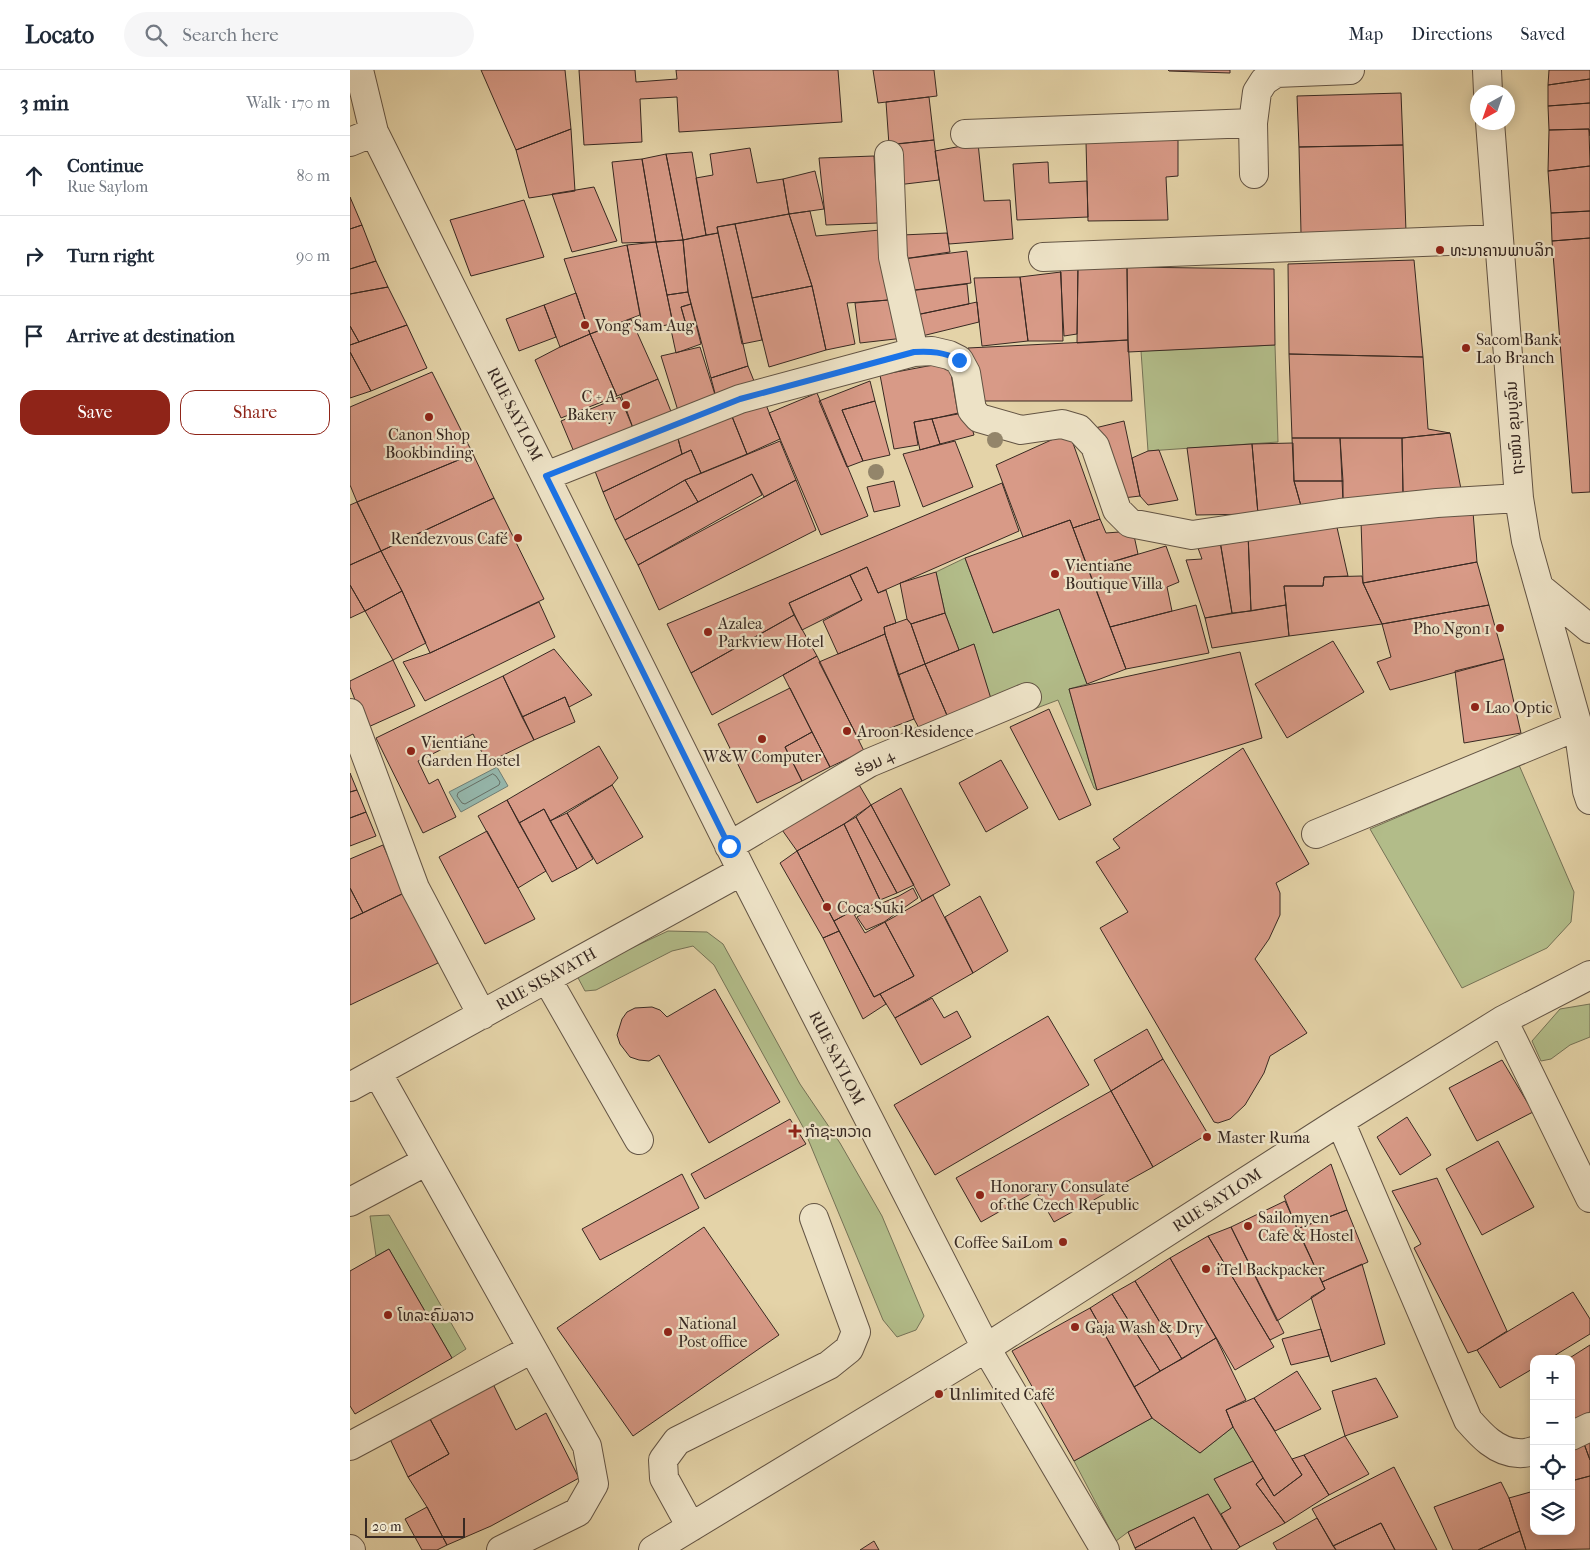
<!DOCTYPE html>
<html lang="en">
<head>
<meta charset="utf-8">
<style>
  body { margin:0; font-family:"IM FELL French Canon","Noto Sans Lao",serif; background:#f6f6f7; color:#1f2937 }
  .controls { position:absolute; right:15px; bottom:15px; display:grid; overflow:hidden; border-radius:10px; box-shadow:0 2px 12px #0003 }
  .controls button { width:45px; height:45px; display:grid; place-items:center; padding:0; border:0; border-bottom:1px solid #e0e1e3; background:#fff; color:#1f2937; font:25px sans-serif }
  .compass { position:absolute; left:1120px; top:15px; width:45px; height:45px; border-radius:50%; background:#fff; box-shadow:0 2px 12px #0003; rotate:220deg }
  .scale { position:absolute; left:15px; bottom:12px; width:100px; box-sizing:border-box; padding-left:5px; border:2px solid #382922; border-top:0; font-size:14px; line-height:18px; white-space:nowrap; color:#382922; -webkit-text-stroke:4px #ede2c6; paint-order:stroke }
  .stop { position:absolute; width:15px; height:15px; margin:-11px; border:4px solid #1a73e8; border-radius:50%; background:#fff }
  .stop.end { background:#1a73e8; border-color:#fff; box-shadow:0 1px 5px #0008 }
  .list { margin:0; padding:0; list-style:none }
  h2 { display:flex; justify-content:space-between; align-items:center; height:65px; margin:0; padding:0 20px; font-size:21px }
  h2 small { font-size:16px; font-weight:400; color:#747a83 }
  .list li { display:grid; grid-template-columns:32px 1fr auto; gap:15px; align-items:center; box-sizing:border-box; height:80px; padding:0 20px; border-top:1px solid #e0e1e3 }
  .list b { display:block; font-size:19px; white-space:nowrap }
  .list p { margin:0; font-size:16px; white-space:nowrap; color:#747a83 }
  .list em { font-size:16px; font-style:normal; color:#747a83 }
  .actions { display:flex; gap:10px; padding:15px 20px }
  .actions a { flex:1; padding:11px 0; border:1px solid #8f2418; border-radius:15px; text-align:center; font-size:18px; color:#8f2418 }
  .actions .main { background:#8f2418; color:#fff }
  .icon { flex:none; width:28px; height:28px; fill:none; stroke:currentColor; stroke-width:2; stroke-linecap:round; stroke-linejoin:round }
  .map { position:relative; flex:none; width:1240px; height:1480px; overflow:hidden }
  header { display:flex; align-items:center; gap:30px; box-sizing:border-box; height:70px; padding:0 25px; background:#fff; border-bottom:1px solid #e0e1e3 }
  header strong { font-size:24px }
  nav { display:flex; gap:28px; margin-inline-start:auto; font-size:18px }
  .search { width:350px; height:45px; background:#f6f6f7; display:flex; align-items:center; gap:12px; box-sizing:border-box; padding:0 18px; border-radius:28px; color:#747a83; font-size:19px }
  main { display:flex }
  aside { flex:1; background:#fff }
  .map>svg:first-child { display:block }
</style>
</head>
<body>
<header>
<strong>Locato</strong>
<div class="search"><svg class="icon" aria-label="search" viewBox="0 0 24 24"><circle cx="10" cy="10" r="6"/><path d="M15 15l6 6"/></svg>Search here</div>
<nav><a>Map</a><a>Directions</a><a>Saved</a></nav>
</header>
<main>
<aside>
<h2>3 min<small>Walk · 170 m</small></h2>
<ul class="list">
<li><svg class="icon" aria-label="ahead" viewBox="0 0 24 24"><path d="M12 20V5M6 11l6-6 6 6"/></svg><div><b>Continue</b><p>Rue Saylom</p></div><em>80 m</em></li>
<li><svg class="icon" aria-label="right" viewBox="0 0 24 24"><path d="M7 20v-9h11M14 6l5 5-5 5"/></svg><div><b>Turn right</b></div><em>90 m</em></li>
<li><svg class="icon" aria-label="arrive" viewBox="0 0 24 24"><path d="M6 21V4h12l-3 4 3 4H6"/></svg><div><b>Arrive at destination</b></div></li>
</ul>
<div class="actions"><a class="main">Save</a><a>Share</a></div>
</aside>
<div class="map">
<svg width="1240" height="1480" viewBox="0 0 1240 1480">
  <rect width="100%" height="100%" fill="#e4d3a8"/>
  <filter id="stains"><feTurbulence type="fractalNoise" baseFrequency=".004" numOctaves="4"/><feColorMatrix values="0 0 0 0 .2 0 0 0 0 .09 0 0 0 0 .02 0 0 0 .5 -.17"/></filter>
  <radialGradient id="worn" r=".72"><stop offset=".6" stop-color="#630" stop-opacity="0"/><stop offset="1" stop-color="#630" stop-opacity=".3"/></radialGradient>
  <!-- green -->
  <path fill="#b2bc89" stroke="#757256" d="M925,275L928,372L798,381L791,281Z
    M615,488L643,563L709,539L737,614L719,619L747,720L744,718L708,630L647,653L624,574L609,580L595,543L586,502Z
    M1169,695L1224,822L1221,852L1197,878L1112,918L1020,759Z
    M318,861L357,862L373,874L450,1014L490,1073L532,1146L574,1246L566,1260L547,1267L533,1250L453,1057L364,895L343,876L322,881L246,920L235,921L226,904Z
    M1240,934V967L1220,975L1201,989L1191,991L1182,971L1210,939Z
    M39,1145L116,1279L102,1288L39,1179L26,1186L20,1146Z
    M802,1348L850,1383L883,1357L903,1391L864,1409L881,1438L871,1444L858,1424L778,1462L766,1471L724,1391Z"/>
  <!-- water -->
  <path fill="#95b7ac" stroke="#707e75" d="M147,697L158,716L111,742L99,722Z"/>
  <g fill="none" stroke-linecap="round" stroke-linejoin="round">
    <!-- shore -->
    <path stroke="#667067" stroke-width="1" d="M143,704L146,706L150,712L149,715L115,734L112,733L107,726L108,723Z"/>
  </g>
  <!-- building -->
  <path fill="#d89a87" stroke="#382922" d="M131,0H215L221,59L166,80Z
    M229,0H285L286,12L327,9L326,0H488L492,52L329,62L327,27L290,29L292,72L234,75Z
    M523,0H584L587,26L528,33Z
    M818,0H880V3L819,1Z
    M1199,0H1240V9L1198,15Z
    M1240,9V33L1198,36V15Z
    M1051,23L1053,75L949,77L947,26Z
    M579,27L584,70L539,75L536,32Z
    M1240,33V66L1239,59L1199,60L1198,36Z
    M221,59L225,121L179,128L166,80Z
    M1239,59L1240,96L1198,101L1199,60Z
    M584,70L589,110L547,115L545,74Z
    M828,70V106L816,107L818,150L738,151L736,72Z
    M628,73L634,131L660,130L663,169L599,174L585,81Z
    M1053,75L1056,162L951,163L949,77Z
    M400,78L407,113L433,109L439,144L367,157L368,163L356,165L346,108L363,105L360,84Z
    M342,82L356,165L333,170L316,84Z
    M316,84L333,170L306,172L292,89Z
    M524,86L528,153L476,155L469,88Z
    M292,89L306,172L272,173L262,92Z
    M698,92L699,113L737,111L738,147L667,150L663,94Z
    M1240,96V141L1201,143L1198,101Z
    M465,101L474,139L439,144L433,109Z
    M244,117L267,171L222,182L202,124Z
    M0,127L12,155L0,159Z
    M174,130L194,187L121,206L100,150Z
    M460,141L466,166L530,160L539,230L497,233L505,274L476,280L462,216L439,144Z
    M1240,141V168L1202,171L1201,143Z
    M439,144L462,216L402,228L385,154Z
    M385,154L412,270L392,274L367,157Z
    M12,155L26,191L0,199V159Z
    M368,163L398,296L361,308L338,222L333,170Z
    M597,163L600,182L553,189L552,165Z
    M1240,168V422L1222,423L1202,171Z
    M333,170L338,222L317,225L306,172Z
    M306,172L323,254L293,259L277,175Z
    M277,175L290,245L240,264L214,189Z
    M617,181L621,213L556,221L553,189Z
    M1064,190L1073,287L939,284L938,194Z
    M26,191L38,217L0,224V199Z
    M728,194L777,197L778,270L727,273Z
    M728,194L727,264L714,266L710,195Z
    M777,197L924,199L925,275L778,282Z
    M711,202L713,271H678L670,207Z
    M670,207L678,271L632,276L624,208Z
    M617,214L619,234L566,245L559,221Z
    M462,216L476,280L419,297L402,228Z
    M38,217L57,255L9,272L0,256V224Z
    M338,222L341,234L331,237L335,251L323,254L317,225Z
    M226,223L240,264L210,277L194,235Z
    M549,229L554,268L510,273L505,233Z
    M627,232L629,252L572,266L566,245Z
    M341,234L351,274L326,283L320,255L335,251L331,237Z
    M194,235L206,267L169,281L156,249Z
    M281,249L308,309L267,326L240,264Z
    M57,255L77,298L21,321L0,282V275Z
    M0,256L9,272L0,275Z
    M240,264L267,326L211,348L185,290L210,277Z
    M778,270L782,331H624L618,278Z
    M350,277L367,331L329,344L311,286Z
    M0,282L21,321L0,328Z
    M939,284L1073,287L1078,359L1100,363L1052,368H942Z
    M599,292L608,344L564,352L568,375L544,379L530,305Z
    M398,296L406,316L367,331L361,308Z
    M82,302L123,384L7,432L0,415V337Z
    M308,309L322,344L283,358L271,325Z
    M520,311L525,331L492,340L513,391L497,397L469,331Z
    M467,323L518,446L471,465L419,343Z
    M270,327L283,358L224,382L211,351Z
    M414,330L430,369L397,384L379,339Z
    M525,331L540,385L513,391L492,340Z
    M379,339L397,384L351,403L341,380L332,384L326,361Z
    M617,341L624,365L590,374L582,349Z
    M582,349L590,374L570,380L564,352Z
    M774,351L790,426L773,428L745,358Z
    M326,361L332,384L253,422L243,396Z
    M719,362L750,449L723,458L720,450L673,467L646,395Z
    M1100,363L1111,419L1053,423L1052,368Z
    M942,368H990L993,411H944Z
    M990,368H1052L1053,423L993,431Z
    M430,371L446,410L414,427L402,404L348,432L335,410Z
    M605,371L623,417L573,437L553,384Z
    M943,373L944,411L953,443L908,444L902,374Z
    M902,374L908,444L846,445L837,378Z
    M341,380L351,403L335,410L265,450L253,422Z
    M809,380L828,430L798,435L790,426L782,388L798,381Z
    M123,384L144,428L31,481L7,432Z
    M402,404L412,425L288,495L275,470Z
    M335,410L348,432L275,470L265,450Z
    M446,410L466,460L309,540L288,495Z
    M544,411L550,436L524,442L517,417Z
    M944,411H993V431L953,443Z
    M652,413L669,461L528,523L517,497L439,533L444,545L341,603L317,554Z
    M144,428L194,529L80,583L52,521L31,481Z
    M7,432L31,481L0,495V435Z
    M1123,442L1127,492L1013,513L1011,451Z
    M750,449L756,463L783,461L788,484L738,499L723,458Z
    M720,450L776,599L737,614L709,539L643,563L615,488Z
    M986,453L998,506L974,507L973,516H934L936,535L901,541L898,463Z
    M898,463L901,541L882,543L870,471Z
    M870,471L882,543L855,548L836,490L852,489L848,478Z
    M816,476L829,512L817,517L822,541L760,557L738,499Z
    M31,481L52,521L15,541L0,515V495Z
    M1127,492L1139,535L1032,554L1013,513Z
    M517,497L528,523L536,520L546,553L534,557L535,564L488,584L473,551L512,530L500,505Z
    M586,502L595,543L561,554L557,549L550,513Z
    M500,505L512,530L452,560L439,533Z
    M1012,506L1013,513L1032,554L939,566L934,516H973L974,507Z
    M0,515L15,541L0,548Z
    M52,521L76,573L43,590L15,541Z
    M189,532L205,567L75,631L53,592L80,583Z
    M846,535L859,583L776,599L760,557Z
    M936,535L939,566L862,578L855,548Z
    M1139,535L1154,589L1040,620L1027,592L1041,587L1032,554Z
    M595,543L609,580L575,594L561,554Z
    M444,545L467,586L362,645L341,603Z
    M557,549L561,554L575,594L548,605L535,564L534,557Z
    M535,564L564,649L509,670L469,592Z
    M983,571L1014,622L937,668L905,614Z
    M624,574L642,632L599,650L575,594Z
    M204,579L242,625L219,637L215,627L172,647L153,606Z
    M890,582L912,668L747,720L719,619Z
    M467,586L514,681L480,697L433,605Z
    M1154,589L1171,663L1114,673L1105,601Z
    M43,590L65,636L16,658L0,617V611Z
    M575,594L599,650L570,660L564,649L548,605Z
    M153,606L184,670L137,693L123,664L68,691L79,714L88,709L106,747L73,763L26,668Z
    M440,618L462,662L435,677L452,711L407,733L368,654Z
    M215,627L225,652L184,670L172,647Z
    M699,639L741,735L709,750L660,657Z
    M462,662L480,697L452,711L435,677Z
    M249,676L268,708L262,715L200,751L194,739L169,753L157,730Z
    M893,678L959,794L926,813L930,823V845L919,869L905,889L957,963L920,986L914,1003L895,1035L880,1049L868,1053L864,1052L750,858L778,842L746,792L770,778L763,769Z
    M651,690L678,738L636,762L609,713Z
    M0,703L7,720L0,722Z
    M508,713L521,735L494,754L447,781L430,757Z
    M262,715L293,767L247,794L217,743Z
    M551,718L600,815L572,831L521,735Z
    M7,720L16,742L0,748V722Z
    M157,730L196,801L168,818L128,746Z
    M521,735L564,815L547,823L506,747Z
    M194,739L227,799L202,812L169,753Z
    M16,742L26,766L0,776V748Z
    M217,743L243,789L227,799L200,751Z
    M506,747L547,823L530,830L494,754Z
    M494,754L530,830L505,845L502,841L484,851L447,781Z
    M137,761L185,849L135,874L89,787Z
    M33,775L54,823L13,843L0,818V789Z
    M447,781L489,861L473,868L430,793Z
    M0,818L13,843L0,849Z
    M563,818L568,828L534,852L516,860L507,847L532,833L549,826Z
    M54,823L88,893L0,935V849Z
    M583,825L623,903L545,948L530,924L564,906L535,852Z
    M630,826L658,881L623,903L595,847Z
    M502,841L515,863L535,852L564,906L524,927L484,851Z
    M489,861L524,927L530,924L536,934L513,949L473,868Z
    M365,919L430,1032L359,1073L309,985L299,991L289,990L280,987L270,974L267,965L272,949L277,942L285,938L302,937L310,940L317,947Z
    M582,928L594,948L607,941L621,967L571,995L545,948Z
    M698,946L739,1015L585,1105L544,1035Z
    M797,959L813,989L761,1021L744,990Z
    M813,989L858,1064L803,1097L761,1021Z
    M1152,990L1183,1042L1127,1071L1099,1018Z
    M761,1021L803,1097L704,1152L686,1121L631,1152L606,1108Z
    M1057,1047L1081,1085L1050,1105L1027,1067Z
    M440,1049L456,1074L355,1129L341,1104Z
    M1148,1071L1184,1137L1132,1165L1096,1099Z
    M981,1094L997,1140L947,1159L934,1126Z
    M332,1104L349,1138L250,1190L232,1159Z
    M1087,1108L1157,1261L1127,1280L1118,1283L1064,1178L1071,1174L1042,1121Z
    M935,1131L975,1219L927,1251L881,1157Z
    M997,1140L1018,1192L972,1212L947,1159Z
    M354,1157L429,1265L283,1366L207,1258Z
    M881,1157L934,1263L920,1270L858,1166Z
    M858,1166L924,1277L885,1300L820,1188Z
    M39,1179L102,1288L5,1344L0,1336V1201Z
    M820,1188L866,1268L832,1289L785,1211Z
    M1012,1194L1035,1274L981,1292L961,1227L975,1219L972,1212Z
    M785,1211L832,1289L810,1301L762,1224Z
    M1223,1222L1240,1249V1264L1199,1289H1184V1298L1150,1318L1127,1280Z
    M762,1224L810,1301L784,1317L740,1238Z
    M740,1238L802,1348L724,1391L662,1281Z
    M971,1259L979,1286L941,1295L932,1269Z
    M866,1268L896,1330L876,1340L883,1357L850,1383L802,1348L784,1317Z
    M1240,1275V1342L1221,1354V1289H1218Z
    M947,1301L971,1339L925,1361L904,1328Z
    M1026,1308L1048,1347L995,1366L982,1321Z
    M143,1314L166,1360L196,1343L229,1408L141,1456L97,1475L77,1437L58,1407L99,1384L80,1349Z
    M904,1328L952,1405L924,1426L883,1357L876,1340Z
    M80,1349L99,1384L58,1407L40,1369Z
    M995,1366L1019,1404L979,1425L954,1385Z
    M1240,1369V1390L1233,1371Z
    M1233,1371L1240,1390V1406L1221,1411V1376Z
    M954,1385L979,1425L935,1453L906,1414L913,1408L924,1426L952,1405L942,1389Z
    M903,1391L913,1408L906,1414L935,1453L890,1477L871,1444L881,1438L864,1409Z
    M1044,1397L1087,1480H1045L1031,1453L983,1476L962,1439Z
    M1240,1406V1479L1176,1480L1159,1428L1184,1421V1461H1221V1411Z
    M1151,1412L1159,1428L1170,1461L1128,1480H1103L1084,1437Z
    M858,1424L890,1477L886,1480H862L844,1447L785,1478L778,1462Z
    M77,1437L97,1475L87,1480H72L55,1449Z
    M844,1447L862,1480H786L785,1478Z
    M967,1448L986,1480H927L923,1473Z
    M1031,1453L1045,1480H986L983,1476Z
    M1170,1461L1176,1480H1128Z
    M524,1471L529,1480H510Z"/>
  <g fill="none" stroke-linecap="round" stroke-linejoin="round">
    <!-- minor casing -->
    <g stroke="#635444" stroke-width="30">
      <path id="minor" d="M9,0L24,62L392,801L636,1278L755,1480
        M1137,0L1138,22
        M1140,52L1169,428L1176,471L1228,656L1237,721L1240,730
        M615,64L903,53
        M0,72L24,62
        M539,85L543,187L564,282
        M904,104L903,53L907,22L914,11L926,3L1000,0
        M693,187L1149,169
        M196,406L390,329L564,282L582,281L599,285L609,290L616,303L622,340L629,348L671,360L712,354L729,359L745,376L767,440L780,453L842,465L990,443L1087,433L1169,428
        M1189,517L1240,559
        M0,643L65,818L132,945
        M966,764L1228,656
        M379,776L519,693L677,627
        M197,909L289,1070
        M1153,950L1240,1128
        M27,1002L237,1376L244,1414L228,1442L151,1480
        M0,1017L392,801
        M990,1051L1118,1350C1131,1365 1146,1382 1168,1383C1173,1384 1179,1382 1184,1381
        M0,1132L77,1091
        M1221,1366L1240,1357
        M0,1376L182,1279
        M341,1457L314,1408L313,1390L327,1371L479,1295L499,1279L506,1262L464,1148
        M0,1479L1,1480
        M303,1480L636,1278L990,1051L1153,950L1240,905"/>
    </g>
    <!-- minor -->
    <use href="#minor" stroke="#ede2c6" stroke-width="28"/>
  </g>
  <!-- trees -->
  <g fill="#93856a">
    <circle cx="645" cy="370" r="8"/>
    <circle cx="526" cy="402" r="8"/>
  </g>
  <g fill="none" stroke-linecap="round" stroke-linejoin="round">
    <!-- route -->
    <path stroke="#1a73e8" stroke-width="6" d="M379,776L196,406L390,329L564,282C581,281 594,282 609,290"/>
  </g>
  <!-- markers -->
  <g fill="#8f2418" stroke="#ede2c6" stroke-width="2">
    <circle cx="1090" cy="180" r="5"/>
    <circle cx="235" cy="255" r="5"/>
    <circle cx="1116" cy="278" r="5"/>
    <circle cx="276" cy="335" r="5"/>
    <circle cx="79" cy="347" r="5"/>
    <circle cx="168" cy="468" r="5"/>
    <circle cx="705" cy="504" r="5"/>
    <circle cx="1150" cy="558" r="5"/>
    <circle cx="358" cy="562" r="5"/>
    <circle cx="1125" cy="637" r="5"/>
    <circle cx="497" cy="661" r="5"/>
    <circle cx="412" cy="669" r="5"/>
    <circle cx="61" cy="681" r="5"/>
    <circle cx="477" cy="837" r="5"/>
    <path d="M442.5 1053.5h5v5h5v5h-5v5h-5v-5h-5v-5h5z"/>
    <circle cx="857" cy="1067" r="5"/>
    <circle cx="630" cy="1125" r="5"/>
    <circle cx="898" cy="1156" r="5"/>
    <circle cx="713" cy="1172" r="5"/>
    <circle cx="856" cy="1199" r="5"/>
    <circle cx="38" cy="1245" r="5"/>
    <circle cx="725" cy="1257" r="5"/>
    <circle cx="318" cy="1262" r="5"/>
    <circle cx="589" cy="1324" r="5"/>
  </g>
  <g text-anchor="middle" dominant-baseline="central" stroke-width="4.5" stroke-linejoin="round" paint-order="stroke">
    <!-- poi labels -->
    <g font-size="16" fill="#382922" stroke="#ede2c6" text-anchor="start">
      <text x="1100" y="180">ທະນາຄານພາບລິກ</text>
      <text x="245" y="255">Vong Sam Aug</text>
      <text x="1126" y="269">Sacom Bank<tspan x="1126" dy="18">Lao Branch</tspan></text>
      <text x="266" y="326" text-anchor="end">C + A<tspan x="266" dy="18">Bakery</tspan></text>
      <text x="79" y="364" text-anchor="middle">Canon Shop<tspan x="79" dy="18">Bookbinding</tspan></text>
      <text x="158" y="468" text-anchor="end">Rendezvous Café</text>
      <text x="715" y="495">Vientiane<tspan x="715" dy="18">Boutique Villa</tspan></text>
      <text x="368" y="553">Azalea<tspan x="368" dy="18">Parkview Hotel</tspan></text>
      <text x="1140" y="558" text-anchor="end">Pho Ngon 1</text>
      <text x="1135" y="637">Lao Optic</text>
      <text x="507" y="661">Aroon Residence</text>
      <text x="71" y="672">Vientiane<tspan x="71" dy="18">Garden Hostel</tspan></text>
      <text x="412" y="686" text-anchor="middle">W&amp;W Computer</text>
      <text x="487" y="837">Coca Suki</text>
      <text x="455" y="1061">ກໍາຊະຫວາດ</text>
      <text x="867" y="1067">Master Ruma</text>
      <text x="640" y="1116">Honorary Consulate<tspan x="640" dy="18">of the Czech Republic</tspan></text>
      <text x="908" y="1147">Sailomyen<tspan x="908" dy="18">Cafe &amp; Hostel</tspan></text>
      <text x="703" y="1172" text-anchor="end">Coffee SaiLom</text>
      <text x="866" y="1199">iTel Backpacker</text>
      <text x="48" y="1245">ໂທລະຄົມລາວ</text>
      <text x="328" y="1253">National<tspan x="328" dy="18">Post office</tspan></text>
      <text x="735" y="1257">Gaja Wash &amp; Dry</text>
      <text x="599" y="1324">Unlimited Café</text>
    </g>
    <!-- street labels -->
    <g font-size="16" fill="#382922" stroke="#ede2c6">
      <text transform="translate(165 344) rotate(63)">RUE SAYLOM</text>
      <text transform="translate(1164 358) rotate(-94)">ຖະໜົນ ຂຸນບູລົມ</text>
      <text transform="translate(524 693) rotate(-26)">ຮ່ອມ 4</text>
      <text transform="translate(196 909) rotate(-29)">RUE SISAVATH</text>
      <text transform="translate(487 988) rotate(63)">RUE SAYLOM</text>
      <text transform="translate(867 1130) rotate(-33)">RUE SAYLOM</text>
    </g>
  </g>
  <rect width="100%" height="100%" filter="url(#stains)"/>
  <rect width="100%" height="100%" fill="url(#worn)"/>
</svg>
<div class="controls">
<button>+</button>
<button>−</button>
<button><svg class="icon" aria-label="locate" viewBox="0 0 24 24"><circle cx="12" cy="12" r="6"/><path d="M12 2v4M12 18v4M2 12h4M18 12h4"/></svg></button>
<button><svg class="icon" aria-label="layers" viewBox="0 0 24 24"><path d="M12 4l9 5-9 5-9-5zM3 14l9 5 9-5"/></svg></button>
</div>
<svg class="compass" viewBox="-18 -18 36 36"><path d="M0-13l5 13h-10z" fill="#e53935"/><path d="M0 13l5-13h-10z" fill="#747a83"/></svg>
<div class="scale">20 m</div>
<div class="stop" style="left:379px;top:776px"></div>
<div class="stop end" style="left:609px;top:290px"></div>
</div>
</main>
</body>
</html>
